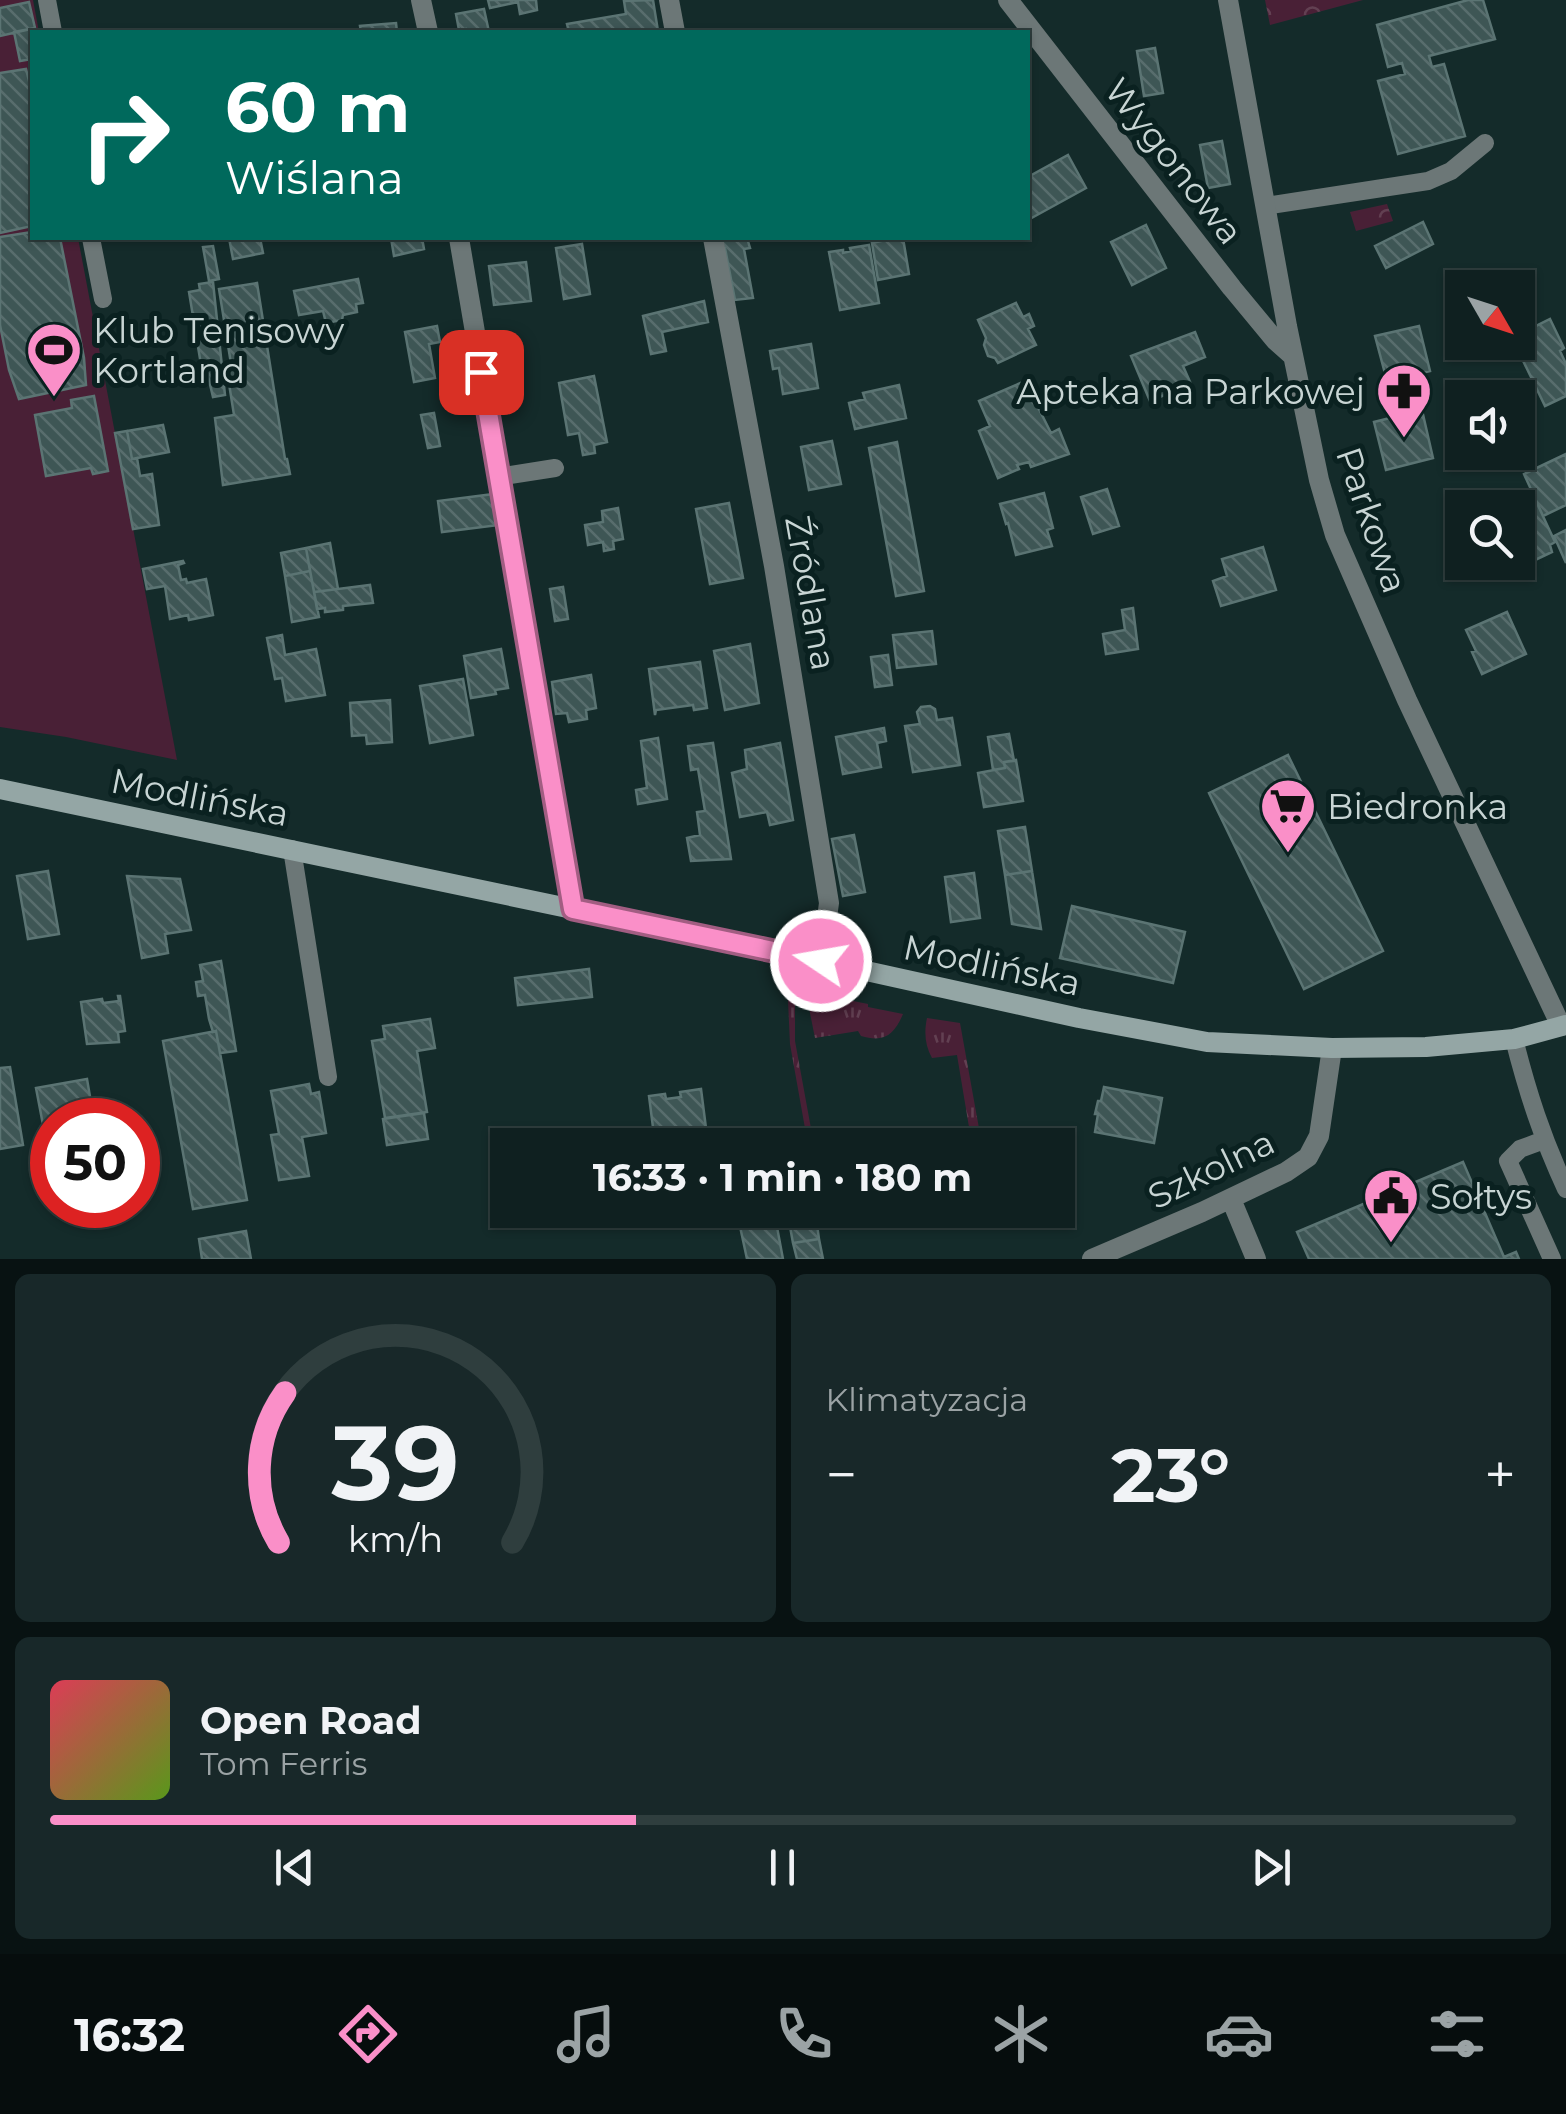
<!DOCTYPE html>
<html lang="pl">
<head>
<meta charset="utf-8">
<style>
  :root { --surface:#0f2020; --page:#182829; --text:#f1f3f6; --muted:#9ba3a5; --line:#2f3e3e; --accent:#fa8fc8 }
  body { margin:0; font-family:Montserrat,sans-serif; background:var(--page); color:var(--text); height:100vh; display:flex; flex-direction:column; font-size:38px; white-space:nowrap }
  * { box-sizing:border-box; margin:0 }
  p { font-size:32px; color:var(--muted) }
  .icon { flex:none; width:55px; height:55px; fill:none; stroke:currentColor; stroke-width:2; stroke-linecap:round; stroke-linejoin:round }
  .map { position:relative; height:1259px; overflow:hidden }
  .side { display:flex; flex-direction:column; gap:15px; padding:15px; background:#081212; flex:1 }
  .side>* { flex:none }
  .top-card { position:absolute; left:30px; top:30px; width:1000px; height:210px; border-radius:0px; box-shadow:0 2px 8px #0004,0 0 0 2px var(--line); background:#00695c; color:#fff; overflow:hidden }
  .needle { width:65px; rotate:129deg }
  .buttons { position:absolute; left:1445px; top:270px; display:grid; gap:20px }
  .buttons a { display:grid; place-items:center; width:90px; height:90px; border-radius:0px; background:var(--surface); box-shadow:0 2px 8px #0004,0 0 0 2px var(--line); font-size:50px }
  .speed { position:absolute; left:30px; top:1098px; display:flex; gap:20px; font-size:50px; font-weight:700; text-align:center }
  .speed>* { display:grid; place-content:center; width:130px; height:130px; border-radius:50%; background:var(--surface); box-shadow:0 2px 8px #0004,0 0 0 2px var(--line); line-height:1 }
  .speed .limit { border:15px solid #d22; background:#fff; color:#111 }
  .pin { position:absolute; display:grid; place-items:center; width:85px; height:85px; color:#fff; margin:-42px; border-radius:20px; box-shadow:0 5px 15px #0006 }
  .me { position:absolute; width:110px; margin:-55px; rotate:282deg; stroke-linejoin:round; filter:drop-shadow(0 0 8px #0008) }
  .turn { display:flex; align-items:center; gap:35px; height:210px; padding:0 30px; font-size:45px }
  .turn .icon { width:130px; height:130px; stroke-width:2.5 }
  .turn b { display:block; font-size:70px; line-height:85px }
  .big { font-size:75px; font-weight:700; line-height:1.1 }
  .side .widget { flex:1; display:flex; flex-direction:column; justify-content:center; gap:15px; min-width:0; padding:0 35px; border-radius:15px; background:var(--page) }
  .side .dial { align-items:center; gap:0 }
  .dial svg { height:260px; overflow:visible; fill:none; stroke:var(--line); stroke-width:7; stroke-linecap:round; text-anchor:middle }
  .dial text { fill:var(--text); stroke:none }
  .song { display:flex; align-items:center; gap:30px }
  .cover { width:120px; height:120px; border-radius:15px; background:linear-gradient(135deg,hsl(350 70% 55%),hsl(90 70% 35%)) }
  .played { height:10px; border-radius:5px; background:linear-gradient(90deg,var(--accent) 40%,var(--line) 40%) }
  .keys { display:flex; justify-content:space-around; direction:ltr }
  .heat { display:flex; justify-content:space-between; align-items:center; font-size:55px; direction:ltr }
  .side .tiles { flex:1; display:grid; gap:15px; grid-template-columns:1fr 1fr }
  .widget:last-child { grid-column:span 2 }
  .trip { position:absolute; left:490px; top:1128px; width:585px; height:100px; border-radius:0px; background:var(--surface); box-shadow:0 2px 8px #0004,0 0 0 2px var(--line); font-weight:700; line-height:100px; text-align:center }
  .tab-bar { display:flex; height:160px; justify-content:space-around; align-items:center; background:#060d0d; color:var(--muted) }
  .tab-bar .icon { width:70px; height:70px }
  .tab-bar .active { color:var(--accent) }
  .tab-bar b { font-size:45px; color:var(--text) }
  .map>svg:first-child { display:block }
</style>
</head>
<body>
<div class="map">
<svg width="1566" height="1259" viewBox="0 0 1566 1259">
  <defs>
    <pattern id="grass-tufts" width="24" height="20" patternUnits="userSpaceOnUse" patternTransform="scale(2.5)"><rect width="24" height="20" fill="#492036"/><path d="M3 7l-1-3M5 7V3M7 7l1-3M15 17l-1-3M17 17v-4M19 17l1-3" fill="none" stroke="#624052"/></pattern>
    <pattern id="park-crowns" width="20" height="18" patternUnits="userSpaceOnUse" patternTransform="scale(2.5)"><rect width="20" height="18" fill="#492036"/><path d="M2 6a3 3 0 1 1 6 0M12 15a3 3 0 1 1 6 0" fill="none" stroke="#624052"/></pattern>
    <pattern id="building-back-hatch" width="6" height="6" patternUnits="userSpaceOnUse" patternTransform="scale(2.5)"><rect width="6" height="6" fill="#3e5655"/><path d="M-1 5l2 2M0 0l6 6M5-1l2 2" fill="none" stroke="#586d6d"/></pattern>
  </defs>
  <rect width="100%" height="100%" fill="#142b2a"/>
  <!-- grass -->
  <path fill="url(#grass-tufts)" d="M814,993L868,1004V1007L903,1014C894,1035 884,1043 861,1036L858,1031L815,1038L808,1003Z
    M795,999V1041L814,1145H808L790,1044L788,1000Z
    M927,1018L960,1023L982,1145H972L957,1055L932,1058C925,1045 924,1033 927,1018Z"/>
  <!-- park -->
  <path fill="url(#park-crowns)" d="M1265,0H1363L1270,25Z
    M1387,204L1393,221L1356,231L1350,212Z"/>
  <!-- pitch -->
  <path fill="#492036" d="M0,0H33L39,32H32V238H78L177,760L66,737L0,727Z"/>
  <!-- building -->
  <path fill="url(#building-back-hatch)" stroke="#5b7473" stroke-width="2.5" d="M488,0H536L537,10L520,14L518,2L490,8Z
    M653,0L658,31L569,32L567,24L626,14L624,1Z
    M1468,0H1483L1495,39L1429,56L1432,67L1444,64L1465,136L1398,154L1378,81L1405,74L1402,63L1388,67L1377,25Z
    M29,2L35,28L0,36V8Z
    M484,9L489,32H467L466,29L459,30L456,14Z
    M396,23L397,32H361L360,26Z
    M35,28L36,32H32V59L20,61L14,32Z
    M1155,48L1163,93L1144,96L1137,51Z
    M26,69L32,93V226L0,233V73Z
    M1222,141L1230,184L1208,188L1200,145Z
    M1068,155L1086,188L1028,220V177Z
    M1423,222L1433,244L1386,268L1375,246Z
    M1146,225L1166,268L1132,285L1111,242Z
    M32,232V238H60L84,358L86,385L19,399L9,370L0,325V237Z
    M229,238H260L263,253L233,259Z
    M391,238H422L424,249L394,256Z
    M721,238H747L750,248L744,249L753,298L735,300L725,248H723Z
    M895,238H903L909,274L878,280L872,243Z
    M582,244L590,294L564,299L556,248Z
    M869,245L879,303L840,310L829,252L843,250V253L851,251L850,248Z
    M213,246L219,279L209,281L203,247Z
    M526,262L531,301L494,305L489,266Z
    M358,279L363,303L356,304L357,312L343,315L342,320L326,323L323,311L299,315L294,291Z
    M213,282L225,395L213,397L208,376L203,377L189,292L200,290L199,284Z
    M257,283L285,459H287L290,474L223,485L215,418L234,415L227,371L232,370L219,289Z
    M704,301L708,322L662,332L666,351L651,354L643,316Z
    M1016,303L1023,317L1029,314L1034,326L1028,329L1036,345L998,363L995,358L988,356L984,345L986,338L978,320Z
    M1550,319L1564,348L1560,351L1566,364V396L1545,406L1514,342H1518V335Z
    M437,326L440,342L429,344L435,378L414,382L405,332Z
    M1419,326L1430,371L1387,381L1375,336Z
    M1195,332L1205,357L1183,366L1191,384L1150,401L1131,356Z
    M811,344L818,388L783,394L779,368L773,369L770,351Z
    M594,376L607,442L594,445L595,453L583,455L579,433L568,435L559,383Z
    M1025,381L1051,433L1059,429L1069,454L1031,467L1029,462L1017,465L1019,469L998,478L979,431L990,426L979,401Z
    M899,385L906,418L855,429L849,403L865,399L863,393Z
    M94,396L108,471L93,474L91,468L46,476L35,415L72,408L71,400Z
    M1422,410L1433,458L1386,470L1374,422Z
    M434,413L440,446L428,448L421,415Z
    M163,425L169,452L132,459L127,431Z
    M127,431L132,459L137,458L140,476L152,474L159,525L133,529L115,433Z
    M832,441L841,484L809,490L801,447Z
    M897,442L924,591L896,596L869,448Z
    M1566,454V505L1543,516L1524,474Z
    M1107,489L1119,526L1093,534L1081,497Z
    M1044,493L1053,528L1047,530L1052,546L1016,555L1008,523L1006,524L1000,504Z
    M494,494L499,525L442,532L438,501Z
    M1535,499L1555,542L1550,545L1552,552L1533,561L1518,526V508Z
    M729,503L743,578L710,584L696,509Z
    M618,508L623,539L613,541L614,549L604,551L603,542L588,545L585,525L603,522L602,511Z
    M1566,530V563L1554,536Z
    M330,543L338,589L314,592L306,548Z
    M1263,547L1276,590L1221,606L1213,581L1227,576L1222,559Z
    M306,548L310,571L285,576L281,553Z
    M183,561L184,563L178,565L181,580L186,579L187,583L206,579L213,615L189,620L188,615L170,619L165,586L147,589L143,569Z
    M310,571L319,617L292,622L285,576Z
    M370,585L373,603L343,606V610L325,612V608L317,609L314,592Z
    M563,587L568,619L555,621L550,589Z
    M1133,608L1138,649L1106,654L1103,634L1125,630L1122,610Z
    M1507,612L1526,654L1482,674L1472,652L1476,651L1466,630Z
    M932,631L936,664L897,668L893,635Z
    M282,635L285,655L316,649L325,695L286,701L282,678L275,679L267,638Z
    M750,644L759,703L725,710L714,651Z
    M501,649L508,688L495,690L496,694L471,698L464,656Z
    M888,655L892,685L875,687L871,657Z
    M700,662L707,708L694,710L693,705L656,710L655,715L649,669Z
    M591,675L596,708L586,710L587,719L569,722L567,713L556,714L552,682Z
    M463,679L473,735L430,743L420,686Z
    M390,700L392,742L367,744L366,735L352,736L350,703Z
    M930,706L935,709L937,720L952,718L960,765L913,772L905,726L920,724L917,712L921,707Z
    M884,728L886,741L877,743L881,767L843,774L836,737Z
    M1009,734L1014,761L1004,762L1005,768L993,770L988,737Z
    M658,738L667,799L638,804L636,790L647,788L641,741Z
    M713,743L731,859L691,861L687,838L700,835L697,812L705,811L698,769L691,770L688,746Z
    M780,743L793,820L770,825L767,812L740,817L732,773L747,769L745,750Z
    M1288,755L1383,951L1304,989L1209,793Z
    M1016,760L1023,801L984,807L978,773L1005,768L1004,762Z
    M1025,827L1032,871L1005,875L998,831Z
    M854,835L865,892L843,896L832,839Z
    M48,871L59,934L28,939L17,876Z
    M1032,871L1041,929L1012,924L1005,875Z
    M974,873L980,918L951,922L945,877Z
    M127,876L180,879L191,930L165,934L168,953L142,958Z
    M1072,906L1185,932L1173,983L1060,958Z
    M221,961L236,1051L220,1053L216,1031L213,1032L209,1019L205,995L198,996L196,982L203,981L200,965Z
    M589,969L592,997L518,1005L515,978Z
    M118,996H120L125,1031L118,1032L119,1042L87,1044L81,1002L102,999L103,1003L119,1001Z
    M430,1019L435,1048L417,1051L427,1112L385,1118L372,1041L385,1039L383,1026Z
    M216,1031L247,1200L193,1209L163,1041Z
    M10,1067L23,1145L0,1149V1068Z
    M87,1079L94,1120H52V1129L44,1130L36,1088Z
    M309,1084L311,1094L319,1092L326,1133L302,1137L309,1176L279,1180L271,1135L279,1134L271,1091Z
    M1104,1087L1162,1098L1154,1143L1095,1132L1098,1114H1095L1098,1101H1101Z
    M701,1089L707,1136L655,1143L649,1096L665,1094L666,1099L681,1097L680,1092Z
    M424,1113L428,1139L387,1145L383,1119Z
    M144,1126L151,1167L138,1169V1127Z
    M1463,1162L1504,1257L1516,1252L1519,1259H1309L1297,1232Z
    M787,1210H815L819,1239L793,1243Z
    M774,1211L783,1259H747L738,1217Z
    M246,1231L251,1259H202L199,1239Z
    M819,1239L823,1259H797L793,1243Z"/>
  <g fill="none" stroke-linecap="round" stroke-linejoin="round">
    <!-- lane -->
    <path stroke="#6c7777" stroke-width="18" d="M47,0L53,32
      M1265,206L1428,181L1451,171L1485,143
      M91,238L103,299
      M498,477L555,468
      M292,849L328,1077
      M1514,1039C1528,1094 1542,1137 1566,1189
      M1544,1140L1520,1149L1508,1161L1552,1259"/>
    <!-- street -->
    <path stroke="#6c7777" stroke-width="20" d="M421,0L428,32
      M669,0L675,32
      M1008,0L1232,288L1275,340L1293,356
      M1228,0L1287,326L1319,480L1335,535L1407,700L1561,1026
      M459,238L573,909
      M713,238L774,566L829,903L821,961
      M1231,1199L1256,1259
      M1092,1259L1202,1212L1286,1172L1308,1157L1319,1136L1332,1048"/>
    <!-- secondary -->
    <path stroke="#94a6a5" stroke-width="20" d="M0,789L821,961L1079,1018L1207,1042L1332,1048L1426,1047L1514,1039L1566,1025"/>
  </g>
  <g fill="none" stroke-linecap="round" stroke-linejoin="round">
    <!-- route casing -->
    <g stroke="#a25d82" stroke-width="25">
      <path id="route" d="M481,372L573,909L821,961"/>
    </g>
    <!-- route -->
    <use href="#route" stroke="#fa8fc8" stroke-width="18"/>
  </g>
  <!-- icons -->
  <defs>
    <g id="stadium-pin" transform="scale(2.875)"><path d="M0 17L-7.5 6A9.5 9.5 0 1 1 7.5 6Z" fill="#fa8fc8" stroke="#0a2120"/><path d="M0-5a6.5 5 0 1 0 0 10a6.5 5 0 1 0 0-10ZM-3.5-1.8h7v3.6h-7Z" fill="#111"/></g>
    <g id="pharmacy-pin" transform="scale(2.875)"><path d="M0 17L-7.5 6A9.5 9.5 0 1 1 7.5 6Z" fill="#fa8fc8" stroke="#0a2120"/><path d="M-2-6h4v4h4v4h-4v4h-4v-4h-4v-4h4Z" fill="#111"/></g>
    <g id="supermarket-pin" transform="scale(2.875)"><path d="M0 17L-7.5 6A9.5 9.5 0 1 1 7.5 6Z" fill="#fa8fc8" stroke="#0a2120"/><path d="M-6-5.5h2.5l.6 2H6L4.5 2H-2.5L-4.4-4H-6ZM-1.5 3.2a1.3 1.3 0 1 0 .1 0ZM3 3.2a1.3 1.3 0 1 0 .1 0Z" fill="#111"/></g>
    <g id="civic-pin" transform="scale(2.875)"><path d="M0 17L-7.5 6A9.5 9.5 0 1 1 7.5 6Z" fill="#fa8fc8" stroke="#0a2120"/><path d="M-.6-6.5H3V-4.5H.6V-3L4-1V1h2V6H-6V1h2V-1L-.6-3ZM-1.2 2.5V6h2.4V2.5Z" fill="#111"/></g>
  </defs>
  <g fill-rule="evenodd">
    <use href="#stadium-pin" x="54" y="350"/>
    <use href="#pharmacy-pin" x="1404" y="391"/>
    <use href="#supermarket-pin" x="1288" y="806"/>
    <use href="#civic-pin" x="1391" y="1196"/>
  </g>
  <g text-anchor="middle" dominant-baseline="central" stroke-width="10" stroke-linejoin="round" paint-order="stroke">
    <!-- street labels -->
    <g font-size="35" fill="#c8d5d4" stroke="#0a2120">
      <text transform="translate(1174 161) rotate(52)">Wygonowa</text>
      <text transform="translate(1372 520) rotate(71)">Parkowa</text>
      <text transform="translate(811 593) rotate(80)">Źródlana</text>
      <text transform="translate(200 797) rotate(11)">Modlińska</text>
      <text transform="translate(992 965) rotate(12)">Modlińska</text>
      <text transform="translate(1211 1169) rotate(-26)">Szkolna</text>
    </g>
    <!-- poi labels -->
    <g font-size="35" fill="#c8d5d4" stroke="#0a2120" text-anchor="start">
      <text x="93" y="330">Klub Tenisowy<tspan x="93" dy="40">Kortland</tspan></text>
      <text x="1365" y="391" text-anchor="end">Apteka na Parkowej</text>
      <text x="1327" y="806">Biedronka</text>
      <text x="1430" y="1196">Sołtys</text>
    </g>
  </g>
</svg>
<div class="buttons">
<a><svg class="needle" viewBox="-14 -14 28 28"><path d="M0-13l5 13h-10z" fill="#e53935"/><path d="M0 13l5-13h-10z" fill="#9ba3a5"/></svg></a>
<a><svg class="icon" aria-label="sound" viewBox="0 0 24 24"><path d="M4 9h4l5-4v14l-5-4H4zM17 9q2 3 0 6"/></svg></a>
<a><svg class="icon" aria-label="search" viewBox="0 0 24 24"><circle cx="10" cy="10" r="6"/><path d="M15 15l6 6"/></svg></a>
</div>
<div class="speed"><div class="limit">50</div></div>
<div class="pin" style="left:481px;top:372px;background:#d93025"><svg class="icon" aria-label="arrive" viewBox="0 0 24 24"><path d="M6 21V4h12l-3 4 3 4H6"/></svg></div>
<svg class="me" style="left:821px;top:961px" viewBox="-20 -20 40 40"><circle r="17" fill="#fa8fc8" stroke="#fff" stroke-width="3"/><path d="M0-11L8 9 0 5-8 9z" fill="#fff"/></svg>
<div class="trip">16:33 · 1 min · 180 m</div>
<div class="top-card">
<div class="turn"><svg class="icon" aria-label="right" viewBox="0 0 24 24"><path d="M7 20v-9h11M14 6l5 5-5 5"/></svg><div><b>60 m</b>Wiślana</div></div>
</div>
</div>
<section class="side">
<div class="tiles">
<div class="widget dial"><svg viewBox="0 0 100 80">
<path d="M14 69A42 42 0 1 1 86 69"/>
<path d="M14 69A42 42 0 0 1 16 23" stroke="#fa8fc8"/>
<text x="50" y="56" font-size="32" font-weight="700">39</text>
<text x="50" y="72" font-size="11">km/h</text>
</svg></div>
<div class="widget"><p>Klimatyzacja</p>
<div class="heat"><a>−</a><b class="big">23°</b><a>+</a></div>
</div>
<div class="widget">
<div class="song"><i class="cover"></i><div><b>Open Road</b><p>Tom Ferris</p></div></div>
<div class="played"></div>
<div class="keys"><svg class="icon" aria-label="previous" viewBox="0 0 24 24"><path d="M18 5L8 12l10 7zM5 5v14"/></svg><svg class="icon" aria-label="pause" viewBox="0 0 24 24"><path d="M8 5v14M16 5v14"/></svg><svg class="icon" aria-label="next" viewBox="0 0 24 24"><path d="M6 5l10 7-10 7zM19 5v14"/></svg></div>
</div>
</div>
</section>
<nav class="tab-bar">
<b>16:32</b>
<svg class="icon active" aria-label="directions" viewBox="0 0 24 24"><path d="M12 3l9 9-9 9-9-9zM9 14v-3h6M13 9l2 2-2 2"/></svg>
<svg class="icon" aria-label="music" viewBox="0 0 24 24"><path d="M9 18V5l10-2v13"/><circle cx="6" cy="18" r="3"/><circle cx="16" cy="16" r="3"/></svg>
<svg class="icon" aria-label="phone" viewBox="0 0 24 24"><path d="M5 4h4l2 5-3 2q2 4 5 5l2-3 5 2v4C11 20 4 13 5 4z"/></svg>
<svg class="icon" aria-label="climate" viewBox="0 0 24 24"><path d="M12 3v18M4 7l16 10M4 17L20 7"/></svg>
<svg class="icon" aria-label="car" viewBox="0 0 24 24"><path d="M5 17H2v-5l4-1 3-4h7l3 4 3 1v5h-3M9 17h6M6 11h13"/><circle cx="7" cy="17" r="2"/><circle cx="17" cy="17" r="2"/></svg>
<svg class="icon" aria-label="filters" viewBox="0 0 24 24"><path d="M4 7h16M4 17h16"/><circle cx="9" cy="7" r="2"/><circle cx="15" cy="17" r="2"/></svg>
</nav>
</body>
</html>
